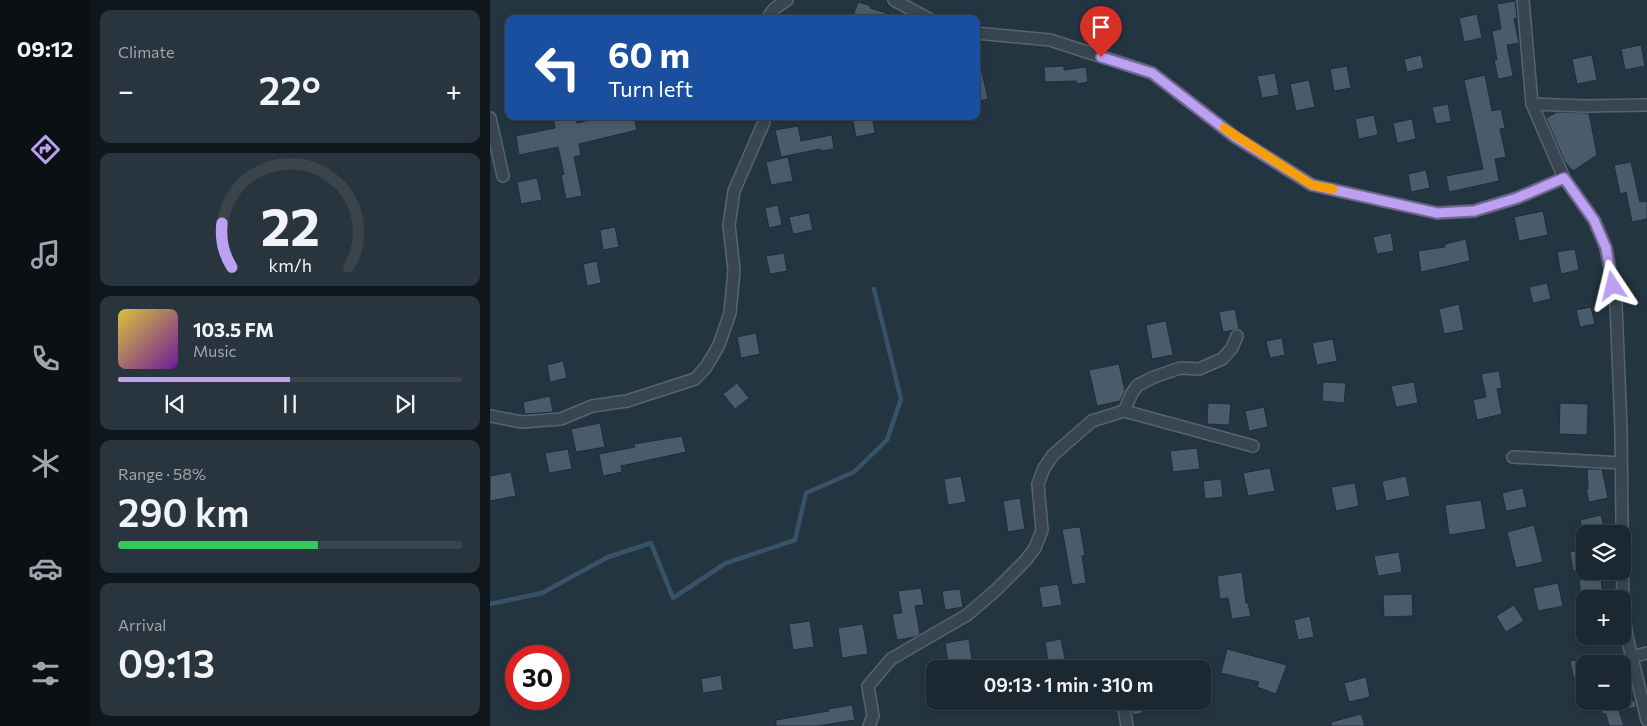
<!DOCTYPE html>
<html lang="en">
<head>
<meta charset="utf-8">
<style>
  :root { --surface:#1b2832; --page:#28343e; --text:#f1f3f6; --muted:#a0a6ac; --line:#39444d; --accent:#bca0f2 }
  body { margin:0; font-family:Commissioner,sans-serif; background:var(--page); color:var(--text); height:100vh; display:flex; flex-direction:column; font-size:19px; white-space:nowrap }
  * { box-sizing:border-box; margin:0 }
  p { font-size:16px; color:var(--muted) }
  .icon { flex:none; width:28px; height:28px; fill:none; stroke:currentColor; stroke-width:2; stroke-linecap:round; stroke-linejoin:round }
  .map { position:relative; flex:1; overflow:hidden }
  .sheet { display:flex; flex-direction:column; gap:10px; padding:10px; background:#0f161c; width:400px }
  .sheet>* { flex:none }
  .hud { position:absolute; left:15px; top:15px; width:475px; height:105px; border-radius:10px; box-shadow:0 2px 8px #0003,0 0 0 1px var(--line); background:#1a4fa0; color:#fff; overflow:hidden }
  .buttons { position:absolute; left:1086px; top:525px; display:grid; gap:10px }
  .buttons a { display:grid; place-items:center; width:55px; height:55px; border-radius:10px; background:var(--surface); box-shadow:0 2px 8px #0003,0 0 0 1px var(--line); font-size:25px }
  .speed { position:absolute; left:15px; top:645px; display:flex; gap:10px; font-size:25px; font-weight:700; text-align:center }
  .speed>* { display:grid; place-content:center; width:65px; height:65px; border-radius:50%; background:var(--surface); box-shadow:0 2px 8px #0003,0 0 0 1px var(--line); line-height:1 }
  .speed .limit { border:8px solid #d22; background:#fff; color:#111 }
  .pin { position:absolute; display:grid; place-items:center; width:42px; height:42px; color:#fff; margin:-51px -21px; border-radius:50% 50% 50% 0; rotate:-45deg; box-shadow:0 0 5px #0007 }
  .pin .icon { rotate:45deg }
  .me { position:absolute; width:55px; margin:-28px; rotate:350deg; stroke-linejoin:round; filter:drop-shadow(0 0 4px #0008) }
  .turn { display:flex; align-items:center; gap:18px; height:105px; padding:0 20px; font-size:22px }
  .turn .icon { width:65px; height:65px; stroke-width:2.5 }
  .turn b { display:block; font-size:35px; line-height:42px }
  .big { font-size:38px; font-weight:600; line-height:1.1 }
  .sheet .card { flex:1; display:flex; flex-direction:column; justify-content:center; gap:8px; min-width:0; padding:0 18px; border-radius:10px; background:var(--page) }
  .sheet .dial { align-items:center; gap:0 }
  .dial svg { height:130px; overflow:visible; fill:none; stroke:var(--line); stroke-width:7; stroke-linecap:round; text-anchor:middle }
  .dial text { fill:var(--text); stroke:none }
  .song { display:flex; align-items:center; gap:15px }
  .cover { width:60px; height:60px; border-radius:8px; background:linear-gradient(135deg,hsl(50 70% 55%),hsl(280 70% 35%)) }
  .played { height:5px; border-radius:2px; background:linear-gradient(90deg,var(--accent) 50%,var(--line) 50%) }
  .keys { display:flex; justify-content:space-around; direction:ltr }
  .heat { display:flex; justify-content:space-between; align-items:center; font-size:28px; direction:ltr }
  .charge { height:8px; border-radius:4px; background:linear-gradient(90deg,#34c759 58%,var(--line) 0) }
  .trip { position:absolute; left:436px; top:660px; width:285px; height:50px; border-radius:10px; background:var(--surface); box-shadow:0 2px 8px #0003,0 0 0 1px var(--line); font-weight:600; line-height:50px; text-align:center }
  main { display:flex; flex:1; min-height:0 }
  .tab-bar { display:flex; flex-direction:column; width:90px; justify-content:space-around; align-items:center; background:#0b1014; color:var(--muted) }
  .tab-bar .icon { width:35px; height:35px }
  .tab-bar .current { color:var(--accent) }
  .tab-bar b { font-size:22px; color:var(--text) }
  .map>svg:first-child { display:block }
</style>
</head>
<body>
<main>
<nav class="tab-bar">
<b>09:12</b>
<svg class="icon current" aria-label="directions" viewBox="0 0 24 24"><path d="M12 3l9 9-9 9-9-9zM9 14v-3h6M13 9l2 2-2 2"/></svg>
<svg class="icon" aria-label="music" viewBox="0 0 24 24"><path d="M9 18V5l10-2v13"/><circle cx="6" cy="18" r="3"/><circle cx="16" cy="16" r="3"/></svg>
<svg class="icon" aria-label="phone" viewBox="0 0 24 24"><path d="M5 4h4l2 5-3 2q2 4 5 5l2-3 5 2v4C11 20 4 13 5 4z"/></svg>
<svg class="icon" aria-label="climate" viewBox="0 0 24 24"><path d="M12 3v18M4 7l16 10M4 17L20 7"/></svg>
<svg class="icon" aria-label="car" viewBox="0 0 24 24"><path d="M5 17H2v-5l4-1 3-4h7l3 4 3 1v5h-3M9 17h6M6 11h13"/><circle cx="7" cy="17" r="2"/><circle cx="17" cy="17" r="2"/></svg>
<svg class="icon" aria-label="filters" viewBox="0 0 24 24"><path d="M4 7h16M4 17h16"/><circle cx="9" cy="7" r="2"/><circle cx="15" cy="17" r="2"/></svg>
</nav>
<section class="sheet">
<div class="card"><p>Climate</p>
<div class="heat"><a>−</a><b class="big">22°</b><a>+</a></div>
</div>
<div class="card dial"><svg viewBox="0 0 100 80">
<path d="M14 69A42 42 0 1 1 86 69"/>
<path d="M14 69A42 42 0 0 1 8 42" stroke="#bca0f2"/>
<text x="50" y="56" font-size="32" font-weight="700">22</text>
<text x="50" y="72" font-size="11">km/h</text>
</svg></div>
<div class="card">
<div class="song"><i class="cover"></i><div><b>103.5 FM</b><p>Music</p></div></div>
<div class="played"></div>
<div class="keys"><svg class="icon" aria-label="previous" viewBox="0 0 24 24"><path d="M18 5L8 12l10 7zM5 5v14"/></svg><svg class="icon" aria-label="pause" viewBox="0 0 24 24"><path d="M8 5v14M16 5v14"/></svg><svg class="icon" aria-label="next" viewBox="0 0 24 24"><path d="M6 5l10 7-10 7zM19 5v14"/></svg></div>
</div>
<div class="card"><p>Range · 58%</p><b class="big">290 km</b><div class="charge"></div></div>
<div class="card"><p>Arrival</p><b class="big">09:13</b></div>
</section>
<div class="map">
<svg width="1157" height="726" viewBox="0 0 1157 726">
  <rect width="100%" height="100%" fill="#243542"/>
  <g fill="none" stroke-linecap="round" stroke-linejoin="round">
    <!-- stream -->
    <path stroke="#37536a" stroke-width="4.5" d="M0,604L52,593L118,557L161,543L183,598L236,563L305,540L316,493L364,472L397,440L411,399L384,289"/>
  </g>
  <!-- building -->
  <path fill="#4a5c6b" stroke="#1f2d39" d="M1025,1L1027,18L1024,19L1029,43L1017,45L1023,76L1008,79L1004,60H1007L1002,31L1011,29L1007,4Z
    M368,2L381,6L380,8L406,16V19H362Z
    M987,14L992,38L974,42L969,18Z
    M1151,45L1155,66L1135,70L1131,49Z
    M931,55L934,68L917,72L914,59Z
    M1102,55L1107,80L1087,84L1082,59Z
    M574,66V70L596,67L598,82L587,84L586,81L555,82L554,67Z
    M857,66L861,88L844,91L840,69Z
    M491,68L498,99L486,102V69Z
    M785,73L789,95L772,98L767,76Z
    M995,75L1002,111L1011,109L1015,128L1010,129L1016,157L1005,159L1009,181L959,192L956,176L993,169L974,80Z
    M819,80L825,107L806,111L800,84Z
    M958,104L961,121L946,124L942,107Z
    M1067,112L1099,113L1107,155L1083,171L1075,162L1056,118Z
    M884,115L888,135L869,139L865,119Z
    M63,116H86L87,123L118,116H144L147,130L89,144L91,155L84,157L92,196L76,199L71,175L74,174L68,147L29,155L26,136L65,128Z
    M362,116H382L385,133L366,137Z
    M922,119L926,139L907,143L903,123Z
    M308,126L311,141L342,135L344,149L330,151V149L291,157L285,130Z
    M298,157L303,181L281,185L276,162Z
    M1141,162L1150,202L1157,201V219L1142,222L1136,192L1130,194L1124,165Z
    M936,170L940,188L921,192L918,174Z
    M47,178L52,200L31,204L27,182Z
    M288,205L292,225L279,228L275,208Z
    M1053,211L1058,235L1029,241L1024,217Z
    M319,213L323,230L303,234L299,217Z
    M125,227L129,247L113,250L110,230Z
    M901,233L904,251L887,254L883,237Z
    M976,239L980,261L931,272L928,251L955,247V244Z
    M1085,249L1089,270L1071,274L1067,252Z
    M294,253L297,271L280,274L276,256Z
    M107,261L111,283L97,286L93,264Z
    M1057,283L1061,299L1043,303L1039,287Z
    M969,304L974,330L954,334L949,309Z
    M1101,307L1105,324L1090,327L1086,310Z
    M745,309L749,329L733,332L729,312Z
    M676,321L683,355L662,359L656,325Z
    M266,333L270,354L251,358L247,337Z
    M792,338L795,355L780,358L776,341Z
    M843,339L847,361L827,365L822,343Z
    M73,361L77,378L60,382L57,365Z
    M629,364L635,391L630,401L607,406L599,370Z
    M1009,371L1012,388L1007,389L1012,414L987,420L983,400L996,397L991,374Z
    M833,382L856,383L854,403L832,401Z
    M924,382L928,403L906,407L901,386Z
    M247,383L259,398L245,409L233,394Z
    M60,396L63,412L35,414L33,402Z
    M718,403L741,404L739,425L717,424Z
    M1070,403L1098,404L1097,435L1069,434Z
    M774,407L778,427L759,431L755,411Z
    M110,423L115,447L86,452L81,429Z
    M192,436L196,452L131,466L132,472L113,476L109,454L145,447L144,444Z
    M707,448L710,469L683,472L680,451Z
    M78,449L82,469L59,473L55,453Z
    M780,468L785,491L758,496L753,473Z
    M1097,469H1112L1118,498L1099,502L1096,489H1098Z
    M21,472L26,496L0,501V476Z
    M471,476L476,502L458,505L454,479Z
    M916,476L920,496L896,501L892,481Z
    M731,479L733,497L715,499L713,481Z
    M865,483L869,506L846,511L841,487Z
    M1033,488L1037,507L1016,511L1012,493Z
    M530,498L535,529L518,532L513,501Z
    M991,500L996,529L959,535L955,505Z
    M1111,515L1116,534H1094L1090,520Z
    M1044,525L1053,562L1026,568L1017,532Z
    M590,527L595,555L592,556L596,583L582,585L572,529Z
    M1095,549V569L1083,571L1080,552Z
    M909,552L912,572L888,576L884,556Z
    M752,572L756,603H758L761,616L742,619L738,598L730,599L727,576Z
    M1111,577L1113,599H1091L1089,580Z
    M1068,583L1073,606L1048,611L1043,588Z
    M568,584L572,605L552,608L549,587Z
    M431,588L434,605L425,606L430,634L425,637L407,640L402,614L412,613L408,591Z
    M470,589L473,607L455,610L452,591Z
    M922,594L923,616L894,617L893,595Z
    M1024,605L1034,621L1016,632L1006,616Z
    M820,616L824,637L808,640L804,620Z
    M320,621L324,647L303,650L299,624Z
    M373,624L378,654L352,658L348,628Z
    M479,639L483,666L459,669L455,643Z
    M571,639L575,659L558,661L555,642Z
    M737,649L797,665L786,694L767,687L769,682L731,673Z
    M1095,659V677L1084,679L1080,661Z
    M231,675L233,690L213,693L211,679Z
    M876,677L880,697L859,702L854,683Z
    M1110,701H1145L1146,707L1129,711L1134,726H1119L1116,714H1112Z
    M652,703L653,713L643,715L641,704Z
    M362,705L365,720L328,726H286V720L339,711L338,709Z
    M871,714L875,726H841V722Z"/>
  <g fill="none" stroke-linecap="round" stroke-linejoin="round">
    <!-- street casing -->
    <g stroke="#56646f" stroke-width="14">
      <path id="street" d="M404,0L439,19
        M1033,0L1042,104L1074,178L1104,220L1116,248L1126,305L1131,429L1133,610L1137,637L1157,720
        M277,19L284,9L297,0
        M486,33L560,40L662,73L745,137L822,185L947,213L984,211L1027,198L1074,178
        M1042,104L1094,106L1157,105
        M0,118L13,176
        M634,411L642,393L648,385L664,377L690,368L709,369L732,359L742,348L747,336
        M0,416L32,422L71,419L102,406L137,401L205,379L216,367L229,345L240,313L244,270L239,225L244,191L274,122L273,116
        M1023,457L1131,463
        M1141,657L1157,653
        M633,701L637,726
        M379,726L383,716L378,686L401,659L477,615L506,590L535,561L545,548L552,530L548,484L554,468L563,455L602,421L634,411L763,446"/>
    </g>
    <!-- street -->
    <use href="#street" stroke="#394652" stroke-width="11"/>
  </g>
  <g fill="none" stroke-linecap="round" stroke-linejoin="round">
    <!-- route casing -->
    <g stroke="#7a689d" stroke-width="12">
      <path id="route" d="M611,57L662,73L745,137L822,185L947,213L984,211L1027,198L1074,178L1104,220L1116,248L1123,286"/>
    </g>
    <!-- route -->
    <use href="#route" stroke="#bca0f2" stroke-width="9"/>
    <!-- slow -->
    <path stroke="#f59e0b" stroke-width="9" d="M734,128L822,185L843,189"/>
  </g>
</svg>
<div class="buttons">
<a><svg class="icon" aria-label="layers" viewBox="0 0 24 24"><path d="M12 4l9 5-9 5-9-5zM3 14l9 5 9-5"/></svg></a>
<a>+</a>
<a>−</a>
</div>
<div class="speed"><div class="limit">30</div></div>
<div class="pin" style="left:611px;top:57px;background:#d93025"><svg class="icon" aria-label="arrive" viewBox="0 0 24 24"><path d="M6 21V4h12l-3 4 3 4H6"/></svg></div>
<svg class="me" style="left:1123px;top:286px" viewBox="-20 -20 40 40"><path d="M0-17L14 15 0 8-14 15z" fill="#bca0f2" stroke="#fff" stroke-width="4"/></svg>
<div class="trip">09:13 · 1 min · 310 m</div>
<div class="hud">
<div class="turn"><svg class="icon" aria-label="left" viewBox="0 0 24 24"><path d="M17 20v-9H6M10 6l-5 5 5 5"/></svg><div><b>60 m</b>Turn left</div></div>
</div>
</div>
</main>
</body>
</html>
